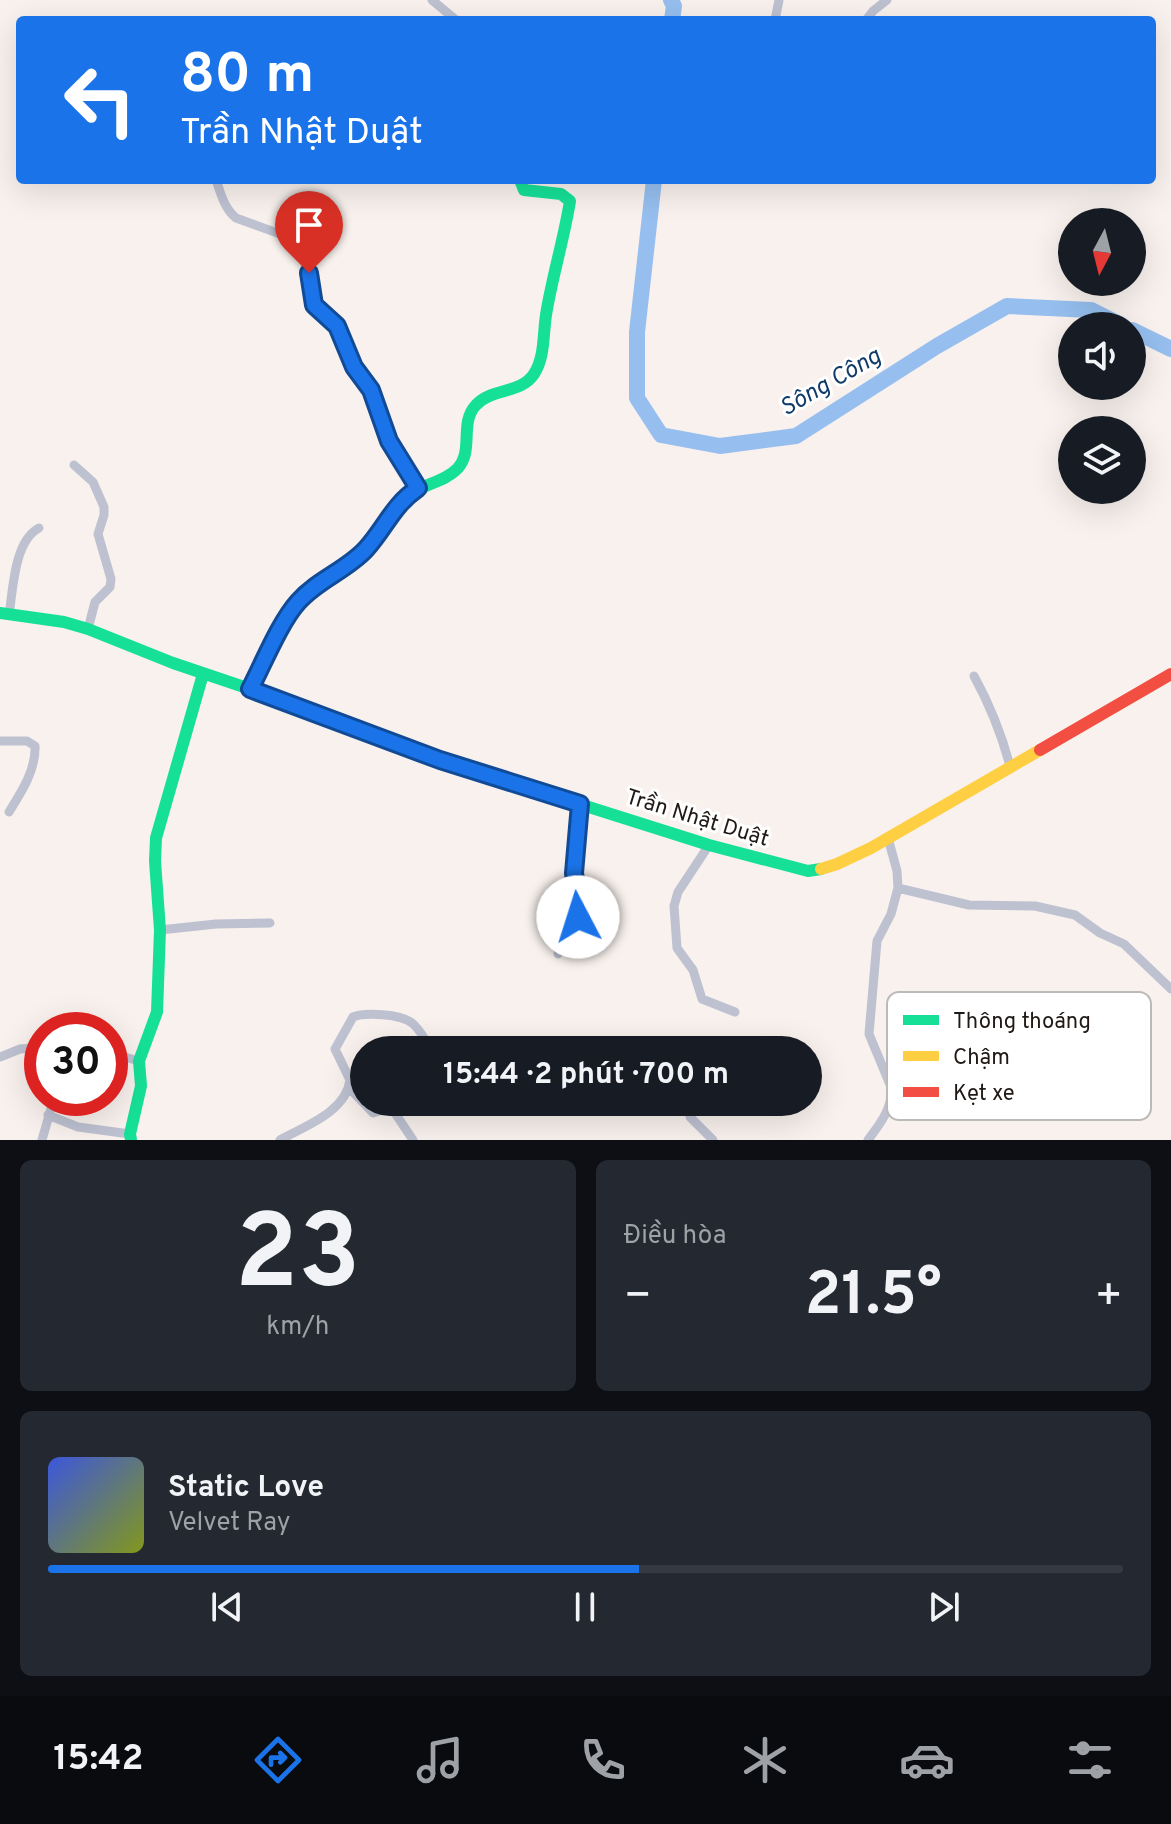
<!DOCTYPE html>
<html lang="vi">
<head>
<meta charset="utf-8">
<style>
  :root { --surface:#171b24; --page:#242831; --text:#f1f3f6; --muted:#9ea1a6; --line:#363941; --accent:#1a73e8 }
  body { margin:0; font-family:Overpass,sans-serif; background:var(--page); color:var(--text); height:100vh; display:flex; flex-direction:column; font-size:30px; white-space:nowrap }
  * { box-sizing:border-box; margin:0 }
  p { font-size:26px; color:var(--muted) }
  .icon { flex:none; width:44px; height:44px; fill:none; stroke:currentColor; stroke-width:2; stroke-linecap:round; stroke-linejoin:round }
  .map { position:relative; height:1140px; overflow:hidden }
  .panel { display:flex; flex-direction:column; gap:20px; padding:20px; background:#0d0f14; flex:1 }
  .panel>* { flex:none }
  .hud { position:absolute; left:16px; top:16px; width:1140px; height:168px; border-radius:8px; box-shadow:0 8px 32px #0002; background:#1a73e8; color:#fff; overflow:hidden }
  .needle { width:52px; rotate:187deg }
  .tools { position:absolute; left:1058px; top:208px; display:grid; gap:16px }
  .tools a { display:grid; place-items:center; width:88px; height:88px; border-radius:50%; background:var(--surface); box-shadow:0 8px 32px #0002; font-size:40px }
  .speed { position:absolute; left:24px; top:1012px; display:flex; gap:16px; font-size:40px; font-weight:700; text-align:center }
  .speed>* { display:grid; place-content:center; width:104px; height:104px; border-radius:50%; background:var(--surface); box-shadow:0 8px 32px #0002; line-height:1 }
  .speed .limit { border:12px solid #d22; background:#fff; color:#111 }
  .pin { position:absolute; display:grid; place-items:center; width:68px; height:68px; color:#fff; margin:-82px -34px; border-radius:50% 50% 50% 0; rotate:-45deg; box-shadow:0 0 8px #0007 }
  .pin .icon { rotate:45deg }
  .me { position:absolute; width:88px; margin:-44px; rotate:355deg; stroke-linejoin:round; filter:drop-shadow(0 0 6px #0008) }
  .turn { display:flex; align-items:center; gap:28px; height:168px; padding:0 32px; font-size:36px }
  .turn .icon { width:104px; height:104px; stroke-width:2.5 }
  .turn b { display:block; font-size:56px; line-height:68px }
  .big { font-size:60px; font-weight:700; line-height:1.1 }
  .panel .tile { flex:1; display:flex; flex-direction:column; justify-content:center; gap:12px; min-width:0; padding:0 28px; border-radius:12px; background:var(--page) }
  .panel .dial { align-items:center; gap:0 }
  .dial b { font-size:104px; line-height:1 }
  .song { display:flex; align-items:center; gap:24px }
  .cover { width:96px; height:96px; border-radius:12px; background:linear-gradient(135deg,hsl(230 70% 55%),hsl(70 70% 35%)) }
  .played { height:8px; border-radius:4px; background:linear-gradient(90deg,var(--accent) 55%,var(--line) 55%) }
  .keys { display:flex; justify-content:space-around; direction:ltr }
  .heat { display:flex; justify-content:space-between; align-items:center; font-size:44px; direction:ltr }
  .panel .tiles { flex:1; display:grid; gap:20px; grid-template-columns:1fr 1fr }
  .tile:last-child { grid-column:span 2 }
  .trip { position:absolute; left:350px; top:1036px; width:472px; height:80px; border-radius:40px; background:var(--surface); box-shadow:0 8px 32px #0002; font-weight:700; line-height:80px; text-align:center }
  .dock { display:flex; height:128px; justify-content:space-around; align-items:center; background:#090b0e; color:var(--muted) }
  .dock .icon { width:56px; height:56px }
  .dock .on { color:var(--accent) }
  .dock b { font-size:36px; color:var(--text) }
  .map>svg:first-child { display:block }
</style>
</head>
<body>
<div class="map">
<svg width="1171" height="1140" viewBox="0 0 1171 1140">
  <rect width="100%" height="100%" fill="#f8f1ed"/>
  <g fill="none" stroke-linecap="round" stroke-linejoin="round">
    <!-- river -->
    <path stroke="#96bfef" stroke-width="16" d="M671,0L674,6L672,20
      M654,180L637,332V398L661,435L720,446L796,436L937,346L1007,306L1091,310L1123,326
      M1132,330L1171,349"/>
    <!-- street -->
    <path stroke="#bdc1d0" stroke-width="9" d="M432,0L456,20
      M775,20L779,0
      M866,20L873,11L887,0
      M216,180C221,194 224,208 236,218L310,245L313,249L309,279L314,305L337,326L354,367L371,390L389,441L418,488
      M74,465L93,482L104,507V515L98,534L111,579L110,587L95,602L88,629
      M9,615C13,590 14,541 39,528
      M974,676C991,707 1001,732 1010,766
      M0,741H27L35,746C36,770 21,793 9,812
      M709,845L678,892L674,906L677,948L693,970L702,999L735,1012
      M898,888L969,905L1035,906L1075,915L1100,933L1124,944L1171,989
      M160,930L216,924L270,923
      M558,954L574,927L578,917L579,907L574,873L580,804
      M110,1053L139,1061
      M0,1057L20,1049L42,1047
      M349,1088L373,1113L388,1108L393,1110L413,1140
      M48,1115L78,1127L130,1134
      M690,1117L713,1140
      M42,1140L54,1098
      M280,1140C305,1126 346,1112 350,1080L335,1049L353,1017C365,1012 401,1014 412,1023C420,1029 426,1042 432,1050
      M868,1140C880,1124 893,1108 891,1087L869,1034L877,941L891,914L898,888L897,871L888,838"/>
    <!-- fast -->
    <path stroke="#16e098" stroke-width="12" d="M0,613L64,622L88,629L173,663L250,689L440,760L709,845L808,871L821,869
      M250,689C267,655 280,615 310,590C329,574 352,565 368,546C382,531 390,511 405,498C420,484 444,483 458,468C474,450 459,423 476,405C491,388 521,394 534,374C545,357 543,334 546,315C552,277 564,239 570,201L561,194L524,190L520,180
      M131,1140L130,1134L141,1086L139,1061L157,1012L160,930L155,861L156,838L203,674"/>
    <!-- slow -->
    <path stroke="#ffcf43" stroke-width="12" d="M821,869L837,864L871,848L1040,750"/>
    <!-- jam -->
    <path stroke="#f24e42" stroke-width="12" d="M1040,750L1171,674"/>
  </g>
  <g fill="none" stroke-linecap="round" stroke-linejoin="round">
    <!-- route casing -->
    <g stroke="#114b97" stroke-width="20">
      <path id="route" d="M309,273L314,305L337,326L354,367L371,390L389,441L418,488C392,506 386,527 366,549C347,570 317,580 298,602C280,622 263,664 250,689L440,760L580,804L574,873L579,907L578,917"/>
    </g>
    <!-- route -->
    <use href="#route" stroke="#1a73e8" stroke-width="14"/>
  </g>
  <g text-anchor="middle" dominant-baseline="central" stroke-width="6" stroke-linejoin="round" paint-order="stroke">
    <!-- street labels -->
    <g font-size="22" fill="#201915" stroke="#fff">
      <text transform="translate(697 819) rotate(17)">Trần Nhật Duật</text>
    </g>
    <!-- water labels -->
    <g font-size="24" font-style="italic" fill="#103b68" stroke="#fff">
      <text transform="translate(831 383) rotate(-30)">Sông Công</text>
    </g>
  </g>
  <!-- legend -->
  <rect x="887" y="992" width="264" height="128" rx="12" fill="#fff" stroke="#bcbab9" stroke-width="2"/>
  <rect x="903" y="1015" width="36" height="10" fill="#16e098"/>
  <rect x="903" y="1051" width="36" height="10" fill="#ffcf43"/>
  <rect x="903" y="1087" width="36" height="10" fill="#f24e42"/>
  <g font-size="22" fill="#201915">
    <text x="953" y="1028">Thông thoáng</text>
    <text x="953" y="1064">Chậm</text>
    <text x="953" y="1100">Kẹt xe</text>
  </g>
</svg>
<div class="tools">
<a><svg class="needle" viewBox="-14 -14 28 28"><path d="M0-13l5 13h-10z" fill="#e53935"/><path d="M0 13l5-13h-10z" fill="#9ea1a6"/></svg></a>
<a><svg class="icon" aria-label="sound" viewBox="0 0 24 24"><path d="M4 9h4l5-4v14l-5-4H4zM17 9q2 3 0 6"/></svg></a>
<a><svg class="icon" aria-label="layers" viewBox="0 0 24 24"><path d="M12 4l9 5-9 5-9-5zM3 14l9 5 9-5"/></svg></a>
</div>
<div class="speed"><div class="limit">30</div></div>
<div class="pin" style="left:309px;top:273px;background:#d93025"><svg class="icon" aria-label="arrive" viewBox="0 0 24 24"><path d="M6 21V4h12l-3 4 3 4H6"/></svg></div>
<svg class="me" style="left:578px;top:917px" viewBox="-20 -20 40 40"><circle r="19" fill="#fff"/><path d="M0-13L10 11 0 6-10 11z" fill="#1a73e8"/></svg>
<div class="trip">15:44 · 2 phút · 700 m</div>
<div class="hud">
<div class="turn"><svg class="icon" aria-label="left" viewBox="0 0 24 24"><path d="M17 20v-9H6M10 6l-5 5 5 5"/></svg><div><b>80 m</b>Trần Nhật Duật</div></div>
</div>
</div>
<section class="panel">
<div class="tiles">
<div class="tile dial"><b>23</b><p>km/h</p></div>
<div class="tile"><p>Điều hòa</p>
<div class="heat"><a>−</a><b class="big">21.5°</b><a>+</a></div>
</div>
<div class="tile">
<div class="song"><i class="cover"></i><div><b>Static Love</b><p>Velvet Ray</p></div></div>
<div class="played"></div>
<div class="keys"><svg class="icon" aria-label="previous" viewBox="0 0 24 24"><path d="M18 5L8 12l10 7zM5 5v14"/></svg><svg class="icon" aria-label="pause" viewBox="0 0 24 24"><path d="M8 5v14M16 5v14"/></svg><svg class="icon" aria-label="next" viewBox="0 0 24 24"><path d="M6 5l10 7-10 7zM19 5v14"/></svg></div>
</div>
</div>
</section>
<nav class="dock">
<b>15:42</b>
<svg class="icon on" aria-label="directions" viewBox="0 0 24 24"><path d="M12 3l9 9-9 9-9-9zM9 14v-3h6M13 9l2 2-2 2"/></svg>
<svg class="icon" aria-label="music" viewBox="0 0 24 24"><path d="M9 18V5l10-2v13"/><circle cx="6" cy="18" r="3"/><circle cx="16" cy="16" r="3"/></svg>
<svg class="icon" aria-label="phone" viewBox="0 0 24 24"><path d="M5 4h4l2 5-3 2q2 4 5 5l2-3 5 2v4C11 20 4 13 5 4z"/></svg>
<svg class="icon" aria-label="climate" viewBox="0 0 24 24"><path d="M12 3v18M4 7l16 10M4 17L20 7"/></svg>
<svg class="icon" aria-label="car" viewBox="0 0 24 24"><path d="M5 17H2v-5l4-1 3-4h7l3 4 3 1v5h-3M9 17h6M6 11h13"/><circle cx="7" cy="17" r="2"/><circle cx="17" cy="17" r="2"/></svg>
<svg class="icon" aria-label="filters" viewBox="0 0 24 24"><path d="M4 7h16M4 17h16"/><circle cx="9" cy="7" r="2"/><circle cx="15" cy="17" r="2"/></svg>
</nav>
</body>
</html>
